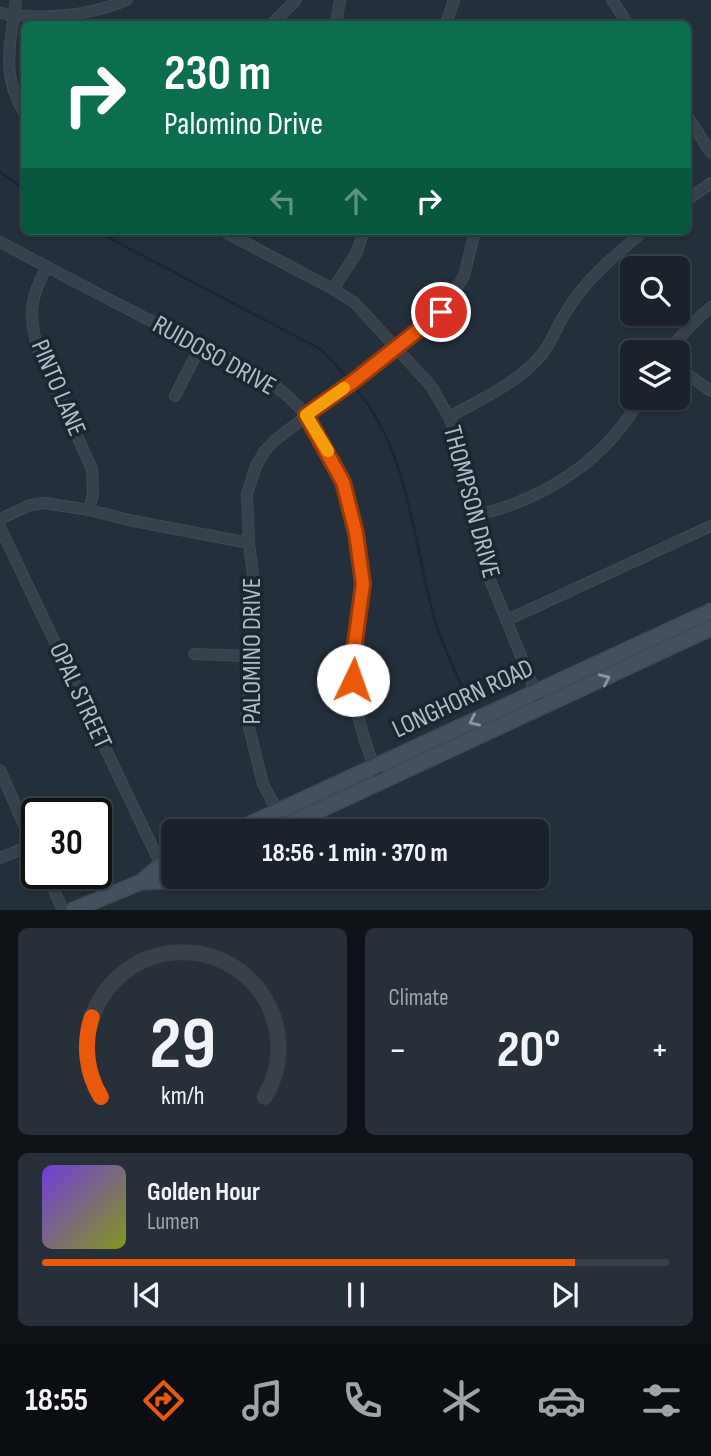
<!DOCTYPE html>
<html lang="en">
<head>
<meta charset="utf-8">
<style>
  :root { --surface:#1a232c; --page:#272f38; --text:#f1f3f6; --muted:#9fa4a9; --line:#384048; --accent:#ea580c }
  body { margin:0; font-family:"Sofia Sans Condensed",sans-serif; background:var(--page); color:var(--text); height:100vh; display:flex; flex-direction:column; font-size:26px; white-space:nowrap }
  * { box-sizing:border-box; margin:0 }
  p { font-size:23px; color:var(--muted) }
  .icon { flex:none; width:38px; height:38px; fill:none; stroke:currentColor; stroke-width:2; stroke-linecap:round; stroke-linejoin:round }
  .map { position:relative; height:910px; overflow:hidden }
  .details { display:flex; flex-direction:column; gap:18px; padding:18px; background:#0e1318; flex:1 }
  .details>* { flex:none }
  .banner { position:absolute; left:21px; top:21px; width:670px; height:214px; border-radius:10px; box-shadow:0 2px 5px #0004,0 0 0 2px var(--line); background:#0b6e4f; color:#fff; overflow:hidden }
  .fabs { position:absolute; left:620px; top:256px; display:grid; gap:14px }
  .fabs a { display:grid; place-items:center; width:70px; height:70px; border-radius:10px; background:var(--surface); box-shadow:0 2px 5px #0004,0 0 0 2px var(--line); font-size:35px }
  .speed { position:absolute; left:21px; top:798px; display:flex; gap:14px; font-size:35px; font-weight:700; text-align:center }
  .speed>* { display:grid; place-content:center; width:91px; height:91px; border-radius:50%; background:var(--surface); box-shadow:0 2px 5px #0004,0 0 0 2px var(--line); line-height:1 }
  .speed .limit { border:4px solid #111; border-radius:10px; background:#fff; color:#111 }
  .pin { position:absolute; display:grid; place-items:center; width:60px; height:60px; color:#fff; margin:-30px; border:4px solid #fff; border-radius:50%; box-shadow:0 2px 7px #0007 }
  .me { position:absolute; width:77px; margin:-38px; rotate:3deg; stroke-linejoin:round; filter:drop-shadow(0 0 5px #0008) }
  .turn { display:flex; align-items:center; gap:24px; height:147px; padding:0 28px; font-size:32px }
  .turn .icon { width:91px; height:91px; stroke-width:2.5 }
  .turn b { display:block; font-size:49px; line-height:60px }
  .lanes { display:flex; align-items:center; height:66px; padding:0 28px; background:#0003; justify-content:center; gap:35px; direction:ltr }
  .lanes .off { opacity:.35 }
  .big { font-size:52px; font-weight:700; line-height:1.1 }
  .details .card { flex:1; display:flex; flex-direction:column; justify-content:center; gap:10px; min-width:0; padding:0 24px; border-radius:10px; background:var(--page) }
  .details .dial { align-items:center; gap:0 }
  .dial svg { height:182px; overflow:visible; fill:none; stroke:var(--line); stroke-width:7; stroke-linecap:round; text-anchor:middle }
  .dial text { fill:var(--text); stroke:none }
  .song { display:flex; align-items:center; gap:21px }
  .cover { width:84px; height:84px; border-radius:10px; background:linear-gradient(135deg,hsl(260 70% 55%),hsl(70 70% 35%)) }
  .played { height:7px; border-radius:4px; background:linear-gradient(90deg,var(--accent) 85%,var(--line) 85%) }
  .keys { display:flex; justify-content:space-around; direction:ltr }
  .heat { display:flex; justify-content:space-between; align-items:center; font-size:38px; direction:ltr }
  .details .tiles { flex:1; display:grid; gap:18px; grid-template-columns:1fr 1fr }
  .card:last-child { grid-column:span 2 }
  .trip { position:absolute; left:161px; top:819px; width:388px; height:70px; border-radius:10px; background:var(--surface); box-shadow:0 2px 5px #0004,0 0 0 2px var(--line); font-weight:700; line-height:70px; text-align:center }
  .tabs { display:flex; height:112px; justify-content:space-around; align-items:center; background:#0a0e12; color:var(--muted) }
  .tabs .icon { width:49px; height:49px }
  .tabs .selected { color:var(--accent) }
  .tabs b { font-size:32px; color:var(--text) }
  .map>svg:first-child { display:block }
</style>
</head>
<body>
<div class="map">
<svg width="711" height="910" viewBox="0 0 711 910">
  <rect width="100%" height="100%" fill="#232f3b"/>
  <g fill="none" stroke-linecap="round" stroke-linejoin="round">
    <!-- stream -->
    <path stroke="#162738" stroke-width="2.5" d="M0,172L24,189
      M96,231L322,350L347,378
      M355,388C407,447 413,537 432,610C440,642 457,674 470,705"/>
    <!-- minor casing -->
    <g stroke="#404a54" stroke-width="12">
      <path id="minor" d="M16,0C11,43 0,73 24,112
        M612,0L628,24
        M0,13C44,20 86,17 127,0
        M272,24L296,0
        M336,24L340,0
        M446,24L454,0
        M688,117L711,153
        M688,199L711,183
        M223,231L333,289L355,303L431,386L449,417L459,442L488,575L538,698
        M0,242C55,271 109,300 165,328C207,349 258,367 293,401C332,438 349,497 358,549C360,561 363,573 363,585C363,610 355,634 353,659C351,700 363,745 382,782
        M47,267C29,299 28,317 39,352L92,469L93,494L89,510
        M333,289L356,254L364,231
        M667,352L691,325L711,307
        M677,367L711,391
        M175,396L201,345
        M449,417C478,401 511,386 535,362C550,348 555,329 566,312C586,279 615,255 644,231
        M474,516C543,500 606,461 641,397
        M0,519L30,505L45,503L89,510L129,520L249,543
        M0,527L161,865
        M507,620L711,526
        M194,654L248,656
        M0,770L37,855
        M283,827L278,812L263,784L246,715L249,690L248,656L256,599L249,543L247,494L256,466L264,452L274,441L441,312L464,276L475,231
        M0,858L32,845
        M46,873L63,910"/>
    </g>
    <!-- secondary casing -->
    <g stroke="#404a54" stroke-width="17">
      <path id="secondary" d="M235,831L711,611
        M275,831L711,628
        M141,882L168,881L177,877
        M73,910L141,882L161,865L173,859"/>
    </g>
    <!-- minor -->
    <use href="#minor" stroke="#36414b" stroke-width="10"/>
    <!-- secondary -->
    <use href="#secondary" stroke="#44505e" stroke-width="14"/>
  </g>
  <!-- one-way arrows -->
  <defs><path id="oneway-chevron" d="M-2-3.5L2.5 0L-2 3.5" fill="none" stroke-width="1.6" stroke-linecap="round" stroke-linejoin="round" transform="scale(1.75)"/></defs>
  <g stroke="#8c96a2">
    <use href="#oneway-chevron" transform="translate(605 679) rotate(-25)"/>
    <use href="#oneway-chevron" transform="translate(474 721) rotate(155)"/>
  </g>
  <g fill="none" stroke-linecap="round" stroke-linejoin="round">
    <!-- route casing -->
    <g stroke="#983908" stroke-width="18">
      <path id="route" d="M353,680V657L363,584L356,533L343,482L306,415L354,381L441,312"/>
    </g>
    <!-- route -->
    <use href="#route" stroke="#ea580c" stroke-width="12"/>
    <!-- slow -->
    <path stroke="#f59e0b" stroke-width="12" d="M328,451L306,415L344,388"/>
  </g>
  <g text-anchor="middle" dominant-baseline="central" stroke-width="7" stroke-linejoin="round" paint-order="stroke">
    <!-- street labels -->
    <g font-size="26" fill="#b2bcc7" stroke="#1c2630">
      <text transform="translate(214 356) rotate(29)">RUIDOSO DRIVE</text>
      <text transform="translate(58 388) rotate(67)">PINTO LANE</text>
      <text transform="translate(471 502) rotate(75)">THOMPSON DRIVE</text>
      <text transform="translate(252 651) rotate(-90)">PALOMINO DRIVE</text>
      <text transform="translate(80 696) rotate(65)">OPAL STREET</text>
      <text transform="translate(463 699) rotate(-25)">LONGHORN ROAD</text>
    </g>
  </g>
</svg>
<div class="fabs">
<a><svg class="icon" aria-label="search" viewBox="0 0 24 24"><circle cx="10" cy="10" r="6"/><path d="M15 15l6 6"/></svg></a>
<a><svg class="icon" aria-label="layers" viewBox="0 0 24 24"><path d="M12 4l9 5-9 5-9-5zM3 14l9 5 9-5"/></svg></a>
</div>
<div class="speed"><div class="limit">30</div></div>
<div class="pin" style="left:441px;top:312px;background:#d93025"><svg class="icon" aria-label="arrive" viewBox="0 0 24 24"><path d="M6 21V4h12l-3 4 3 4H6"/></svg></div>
<svg class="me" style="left:353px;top:680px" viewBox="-20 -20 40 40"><circle r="19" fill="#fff"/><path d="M0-13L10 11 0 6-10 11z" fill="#ea580c"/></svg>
<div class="trip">18:56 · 1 min · 370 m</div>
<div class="banner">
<div class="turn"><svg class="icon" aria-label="right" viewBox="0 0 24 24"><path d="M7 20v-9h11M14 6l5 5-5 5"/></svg><div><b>230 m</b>Palomino Drive</div></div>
<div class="lanes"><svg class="icon off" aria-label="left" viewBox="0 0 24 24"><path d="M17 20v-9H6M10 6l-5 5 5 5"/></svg><svg class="icon off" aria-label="ahead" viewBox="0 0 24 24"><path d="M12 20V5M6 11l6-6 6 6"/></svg><svg class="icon" aria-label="right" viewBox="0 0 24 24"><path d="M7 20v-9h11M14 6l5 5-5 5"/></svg></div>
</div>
</div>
<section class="details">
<div class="tiles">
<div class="card dial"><svg viewBox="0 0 100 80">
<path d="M14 69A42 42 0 1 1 86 69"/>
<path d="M14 69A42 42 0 0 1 10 34" stroke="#ea580c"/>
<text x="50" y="56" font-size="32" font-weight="700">29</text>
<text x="50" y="72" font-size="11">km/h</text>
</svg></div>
<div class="card"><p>Climate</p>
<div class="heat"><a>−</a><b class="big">20°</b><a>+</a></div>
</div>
<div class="card">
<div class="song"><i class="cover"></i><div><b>Golden Hour</b><p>Lumen</p></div></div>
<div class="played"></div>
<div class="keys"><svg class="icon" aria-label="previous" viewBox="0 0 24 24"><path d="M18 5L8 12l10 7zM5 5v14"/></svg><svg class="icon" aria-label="pause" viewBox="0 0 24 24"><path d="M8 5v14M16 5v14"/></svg><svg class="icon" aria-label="next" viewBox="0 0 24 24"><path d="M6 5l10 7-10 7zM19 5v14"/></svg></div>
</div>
</div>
</section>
<nav class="tabs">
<b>18:55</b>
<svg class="icon selected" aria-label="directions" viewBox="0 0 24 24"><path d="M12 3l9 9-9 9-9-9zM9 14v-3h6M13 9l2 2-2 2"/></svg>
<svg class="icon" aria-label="music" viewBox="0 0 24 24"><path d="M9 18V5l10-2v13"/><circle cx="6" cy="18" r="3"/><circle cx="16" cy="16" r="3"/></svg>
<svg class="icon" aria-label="phone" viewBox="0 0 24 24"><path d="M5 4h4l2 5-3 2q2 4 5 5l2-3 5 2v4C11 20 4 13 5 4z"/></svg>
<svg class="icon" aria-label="climate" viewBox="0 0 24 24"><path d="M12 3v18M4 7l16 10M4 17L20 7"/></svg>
<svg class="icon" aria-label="car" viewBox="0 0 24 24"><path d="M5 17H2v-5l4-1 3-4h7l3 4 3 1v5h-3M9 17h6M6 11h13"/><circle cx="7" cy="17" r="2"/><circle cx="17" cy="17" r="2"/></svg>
<svg class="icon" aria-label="filters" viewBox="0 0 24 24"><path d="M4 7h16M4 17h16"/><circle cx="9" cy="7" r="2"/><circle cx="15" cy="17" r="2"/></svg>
</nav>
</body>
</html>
